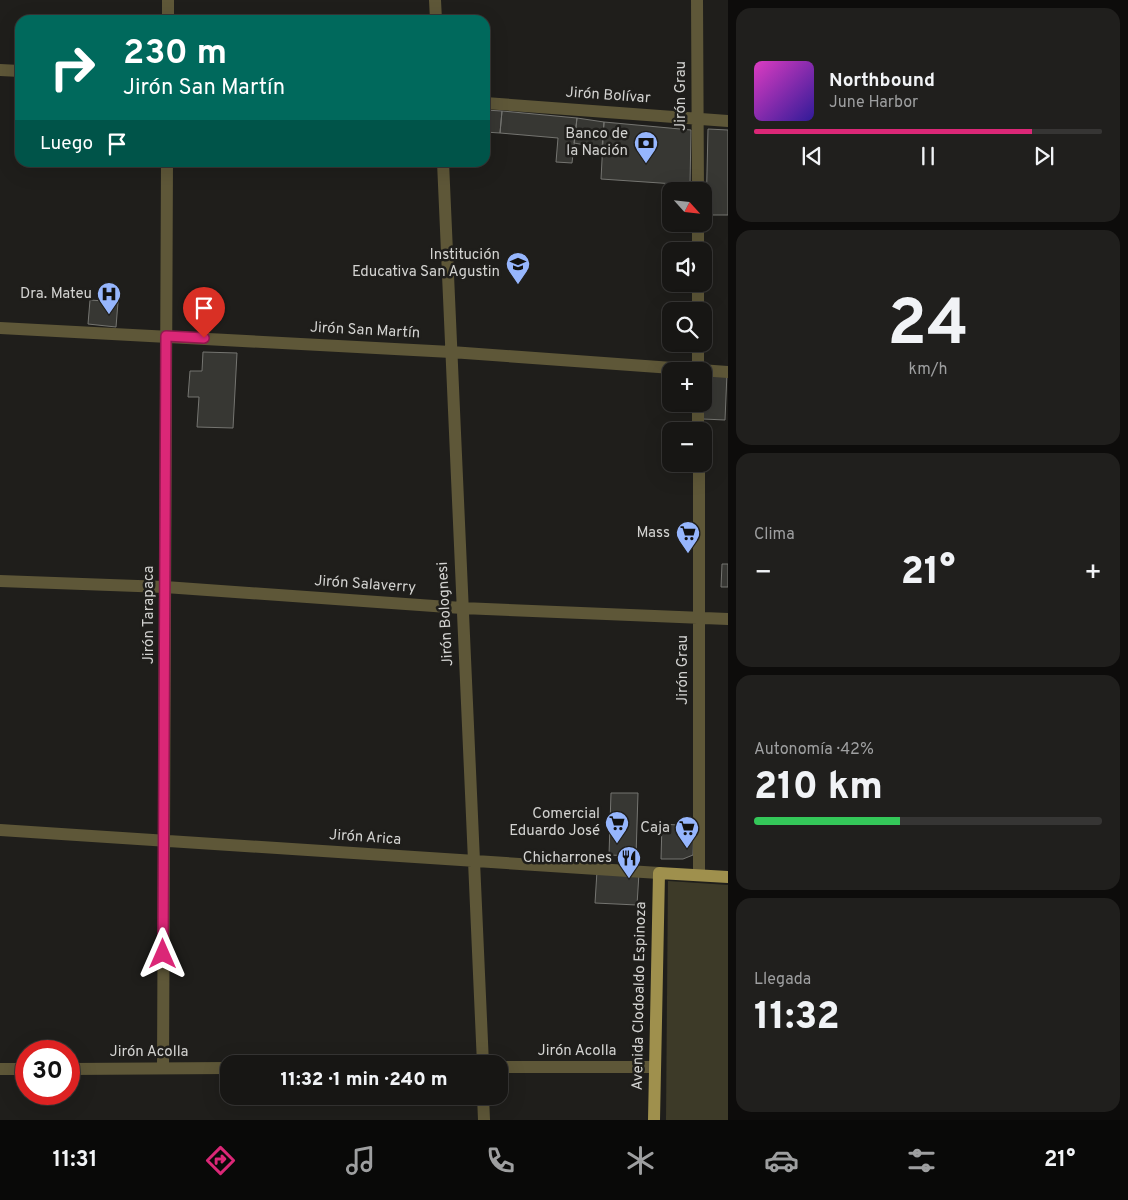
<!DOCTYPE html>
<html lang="es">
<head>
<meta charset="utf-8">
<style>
  :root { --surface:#171614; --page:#201f1d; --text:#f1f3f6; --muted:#9e9fa0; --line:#363534; --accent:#db2777 }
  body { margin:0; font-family:Overpass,sans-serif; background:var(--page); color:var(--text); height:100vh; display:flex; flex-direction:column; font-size:19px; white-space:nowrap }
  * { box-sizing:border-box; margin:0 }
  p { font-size:16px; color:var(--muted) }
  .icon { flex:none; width:28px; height:28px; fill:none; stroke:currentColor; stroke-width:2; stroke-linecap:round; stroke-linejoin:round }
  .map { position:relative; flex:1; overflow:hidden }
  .details { display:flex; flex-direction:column; gap:8px; padding:8px; background:#0d0c0b; width:400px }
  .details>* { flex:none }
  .hud { position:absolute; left:15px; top:15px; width:475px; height:152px; border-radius:15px; box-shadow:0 5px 20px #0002,0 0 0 1px var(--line); background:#00695c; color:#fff; overflow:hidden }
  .needle { width:32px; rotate:117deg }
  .tools { position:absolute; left:662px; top:182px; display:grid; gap:10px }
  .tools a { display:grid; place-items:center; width:50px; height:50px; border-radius:10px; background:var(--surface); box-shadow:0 5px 20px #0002,0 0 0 1px var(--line); font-size:25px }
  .speed { position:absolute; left:15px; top:1040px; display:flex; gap:10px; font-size:25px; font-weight:700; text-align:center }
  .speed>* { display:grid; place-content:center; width:65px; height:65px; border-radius:50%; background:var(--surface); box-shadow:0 5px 20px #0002,0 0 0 1px var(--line); line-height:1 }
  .speed .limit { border:8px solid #d22; background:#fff; color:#111 }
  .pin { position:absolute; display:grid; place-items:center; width:42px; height:42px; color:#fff; margin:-51px -21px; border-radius:50% 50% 50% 0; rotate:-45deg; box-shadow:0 0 5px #0007 }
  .pin .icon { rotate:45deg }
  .me { position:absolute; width:55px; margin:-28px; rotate:0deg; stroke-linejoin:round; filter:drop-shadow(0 0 4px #0008) }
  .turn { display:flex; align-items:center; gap:18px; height:105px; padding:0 25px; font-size:22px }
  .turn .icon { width:65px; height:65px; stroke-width:2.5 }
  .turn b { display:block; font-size:35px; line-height:42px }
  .then { display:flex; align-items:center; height:48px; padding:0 25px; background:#0003; gap:10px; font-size:19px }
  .big { font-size:38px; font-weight:800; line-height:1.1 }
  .details .tile { flex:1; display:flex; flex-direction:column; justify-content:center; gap:8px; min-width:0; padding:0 18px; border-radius:15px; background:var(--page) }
  .details .dial { align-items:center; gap:0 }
  .dial b { font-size:65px; line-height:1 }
  .song { display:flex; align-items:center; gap:15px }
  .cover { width:60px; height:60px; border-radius:8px; background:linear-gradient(135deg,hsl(310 70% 55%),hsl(250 70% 35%)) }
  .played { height:5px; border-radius:2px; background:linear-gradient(90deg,var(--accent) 80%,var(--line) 80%) }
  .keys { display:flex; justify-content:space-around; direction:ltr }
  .heat { display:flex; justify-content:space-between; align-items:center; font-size:28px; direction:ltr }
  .charge { height:8px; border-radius:4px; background:linear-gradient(90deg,#34c759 42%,var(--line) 0) }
  .trip { position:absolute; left:220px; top:1055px; width:288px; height:50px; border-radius:15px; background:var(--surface); box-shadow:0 5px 20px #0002,0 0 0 1px var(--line); font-weight:800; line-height:50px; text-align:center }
  .menu { display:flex; height:80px; justify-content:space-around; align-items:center; background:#090908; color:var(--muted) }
  .menu .icon { width:35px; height:35px }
  .menu .current { color:var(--accent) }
  .menu b { font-size:22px; color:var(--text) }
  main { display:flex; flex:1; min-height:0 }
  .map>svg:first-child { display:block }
</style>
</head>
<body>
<main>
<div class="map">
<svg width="728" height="1120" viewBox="0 0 728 1120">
  <rect width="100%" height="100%" fill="#1f1e1b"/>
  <!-- green -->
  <path fill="#3d3a28" d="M668,881L728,885V1120H666Z"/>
  <!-- building -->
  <path fill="#373733" stroke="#757571" d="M485,110L502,111L500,133L485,132Z
    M502,111L577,118L572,163L556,162L558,138L500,133Z
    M577,118L604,122L602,148L574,143Z
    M604,122L691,130L690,185L601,179Z
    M708,129L728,130V215H706Z
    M90,300L118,302L116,327L88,324Z
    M203,352L237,353L233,428L197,427L199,397H188L190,371H202Z
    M704,373H727L725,420L703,419Z
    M722,564H728V587H721Z
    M611,793H638L636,856L609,855Z
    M662,824L694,826L693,855L683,859H661Z
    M597,871L639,873L637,905L595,903Z"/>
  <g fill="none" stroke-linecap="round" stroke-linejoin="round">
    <!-- minor -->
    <path stroke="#5e5738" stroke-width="12" d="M435,0L436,20
      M697,0L698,191
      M168,20V0
      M0,70L20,71
      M485,103L728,121
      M443,162L483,1064
      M698,224V251
      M698,284V311
      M0,328L451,352L728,372
      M698,344V371
      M698,404V431
      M699,464V875
      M0,581L165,587L462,608L728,619
      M0,830L659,873
      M499,1067H655
      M163,1068L167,162
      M0,1069H26
      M69,1069L229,1068
      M483,1096L484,1120"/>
    <!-- major -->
    <path stroke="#9f904d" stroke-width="12" d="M654,1120L659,873L728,877"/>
  </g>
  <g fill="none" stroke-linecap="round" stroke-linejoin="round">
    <!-- route casing -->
    <g stroke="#8e194d" stroke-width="12">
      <path id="route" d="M163,954L166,336L204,338"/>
    </g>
    <!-- route -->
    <use href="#route" stroke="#db2777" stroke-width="9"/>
  </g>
  <!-- icons -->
  <defs>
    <g id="bank-pin" transform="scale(1.25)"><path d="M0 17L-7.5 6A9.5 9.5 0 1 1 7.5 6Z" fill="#96b6fd" stroke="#1f1e1b"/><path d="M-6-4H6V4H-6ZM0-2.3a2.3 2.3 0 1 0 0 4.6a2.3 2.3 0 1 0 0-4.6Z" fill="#111"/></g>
    <g id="school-pin" transform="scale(1.25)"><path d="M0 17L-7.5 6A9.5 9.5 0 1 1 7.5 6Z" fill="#96b6fd" stroke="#1f1e1b"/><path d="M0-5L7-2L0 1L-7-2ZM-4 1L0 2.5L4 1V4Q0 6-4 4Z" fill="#111"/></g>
    <g id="hospital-pin" transform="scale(1.25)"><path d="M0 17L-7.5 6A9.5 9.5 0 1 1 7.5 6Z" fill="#96b6fd" stroke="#1f1e1b"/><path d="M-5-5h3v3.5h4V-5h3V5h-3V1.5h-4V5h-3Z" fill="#111"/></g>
    <g id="supermarket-pin" transform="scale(1.25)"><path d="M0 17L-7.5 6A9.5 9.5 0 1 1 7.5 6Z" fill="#96b6fd" stroke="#1f1e1b"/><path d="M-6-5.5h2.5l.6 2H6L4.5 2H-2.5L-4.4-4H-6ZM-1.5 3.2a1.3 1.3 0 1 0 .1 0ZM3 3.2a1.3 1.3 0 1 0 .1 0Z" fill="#111"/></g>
    <g id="restaurant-pin" transform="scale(1.25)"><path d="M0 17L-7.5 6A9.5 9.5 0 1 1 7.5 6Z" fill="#96b6fd" stroke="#1f1e1b"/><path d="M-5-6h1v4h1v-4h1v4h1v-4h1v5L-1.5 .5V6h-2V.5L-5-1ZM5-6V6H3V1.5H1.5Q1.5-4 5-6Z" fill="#111"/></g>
  </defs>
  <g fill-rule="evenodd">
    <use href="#bank-pin" x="646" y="143"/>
    <use href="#school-pin" x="518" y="264"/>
    <use href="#hospital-pin" x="109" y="294"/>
    <use href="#supermarket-pin" x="688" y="533"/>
    <use href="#supermarket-pin" x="617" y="823"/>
    <use href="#supermarket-pin" x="687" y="828"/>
    <use href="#restaurant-pin" x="629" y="858"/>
  </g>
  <g text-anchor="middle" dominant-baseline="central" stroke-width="5" stroke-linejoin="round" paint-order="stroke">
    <!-- street labels -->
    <g font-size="15" fill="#d3d3d1" stroke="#1f1e1b">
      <text transform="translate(608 96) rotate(4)">Jirón Bolívar</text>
      <text transform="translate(681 96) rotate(-90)">Jirón Grau</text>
      <text transform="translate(365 331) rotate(3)">Jirón San Martín</text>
      <text transform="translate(365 585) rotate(4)">Jirón Salaverry</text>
      <text transform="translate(446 614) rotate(-93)">Jirón Bolognesi</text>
      <text transform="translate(149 615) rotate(-90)">Jirón Tarapaca</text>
      <text transform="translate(683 670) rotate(-90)">Jirón Grau</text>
      <text transform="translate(365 838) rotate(4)">Jirón Arica</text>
      <text transform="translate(640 996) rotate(-89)">Avenida Clodoaldo Espinoza</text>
      <text x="577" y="1051">Jirón Acolla</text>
      <text x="149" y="1052">Jirón Acolla</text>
    </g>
    <!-- poi labels -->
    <g font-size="15" fill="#d3d3d1" stroke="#1f1e1b" text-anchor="end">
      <text x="628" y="134">Banco de<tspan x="628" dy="17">la Nación</tspan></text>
      <text x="500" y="255">Institución<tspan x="500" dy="17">Educativa San Agustin</tspan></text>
      <text x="92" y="294">Dra. Mateu</text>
      <text x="670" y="533">Mass</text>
      <text x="600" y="814">Comercial<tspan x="600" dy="17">Eduardo José</tspan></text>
      <text x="670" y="828">Caja</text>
      <text x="612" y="858">Chicharrones</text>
    </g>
  </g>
</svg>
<div class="tools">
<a><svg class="needle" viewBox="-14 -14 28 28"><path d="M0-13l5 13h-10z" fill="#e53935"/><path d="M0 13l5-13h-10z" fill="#9e9fa0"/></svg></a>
<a><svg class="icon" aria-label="sound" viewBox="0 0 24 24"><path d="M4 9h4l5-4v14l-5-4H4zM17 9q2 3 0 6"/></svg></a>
<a><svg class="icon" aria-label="search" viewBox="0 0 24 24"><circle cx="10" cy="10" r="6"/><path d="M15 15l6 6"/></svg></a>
<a>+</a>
<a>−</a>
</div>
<div class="speed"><div class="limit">30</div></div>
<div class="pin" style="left:204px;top:338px;background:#d93025"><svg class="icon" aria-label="arrive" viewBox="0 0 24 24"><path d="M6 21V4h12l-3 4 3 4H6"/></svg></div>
<svg class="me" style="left:163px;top:954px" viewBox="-20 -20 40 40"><path d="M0-17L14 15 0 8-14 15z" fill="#db2777" stroke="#fff" stroke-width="4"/></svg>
<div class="trip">11:32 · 1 min · 240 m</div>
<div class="hud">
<div class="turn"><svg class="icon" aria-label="right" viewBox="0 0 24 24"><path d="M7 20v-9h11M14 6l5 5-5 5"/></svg><div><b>230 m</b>Jirón San Martín</div></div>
<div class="then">Luego<svg class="icon" aria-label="arrive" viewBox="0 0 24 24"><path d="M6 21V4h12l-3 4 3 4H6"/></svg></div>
</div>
</div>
<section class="details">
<div class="tile">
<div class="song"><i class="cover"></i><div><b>Northbound</b><p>June Harbor</p></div></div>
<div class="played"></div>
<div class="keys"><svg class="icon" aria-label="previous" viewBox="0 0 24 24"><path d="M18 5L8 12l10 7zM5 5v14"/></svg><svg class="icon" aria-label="pause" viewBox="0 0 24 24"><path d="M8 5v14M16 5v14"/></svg><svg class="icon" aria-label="next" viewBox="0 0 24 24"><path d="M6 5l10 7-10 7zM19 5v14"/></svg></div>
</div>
<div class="tile dial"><b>24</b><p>km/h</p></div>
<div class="tile"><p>Clima</p>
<div class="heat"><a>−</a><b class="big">21°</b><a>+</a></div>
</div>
<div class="tile"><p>Autonomía · 42%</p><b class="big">210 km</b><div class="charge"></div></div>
<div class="tile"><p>Llegada</p><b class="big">11:32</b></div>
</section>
</main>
<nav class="menu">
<b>11:31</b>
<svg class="icon current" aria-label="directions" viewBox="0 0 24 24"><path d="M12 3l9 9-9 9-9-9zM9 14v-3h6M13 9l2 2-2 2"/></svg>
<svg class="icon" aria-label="music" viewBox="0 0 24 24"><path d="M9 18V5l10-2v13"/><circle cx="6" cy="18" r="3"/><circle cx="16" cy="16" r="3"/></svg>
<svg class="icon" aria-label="phone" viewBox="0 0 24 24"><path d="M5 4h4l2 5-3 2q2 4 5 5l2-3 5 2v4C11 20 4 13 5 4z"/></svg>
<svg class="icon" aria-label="climate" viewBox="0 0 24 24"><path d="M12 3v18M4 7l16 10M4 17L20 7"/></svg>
<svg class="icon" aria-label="car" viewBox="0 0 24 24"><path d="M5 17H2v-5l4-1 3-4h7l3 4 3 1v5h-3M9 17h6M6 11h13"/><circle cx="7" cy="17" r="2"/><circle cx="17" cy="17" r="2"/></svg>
<svg class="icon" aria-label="filters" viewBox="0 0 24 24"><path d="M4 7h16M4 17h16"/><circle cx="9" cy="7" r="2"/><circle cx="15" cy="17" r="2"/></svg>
<b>21°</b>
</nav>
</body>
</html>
